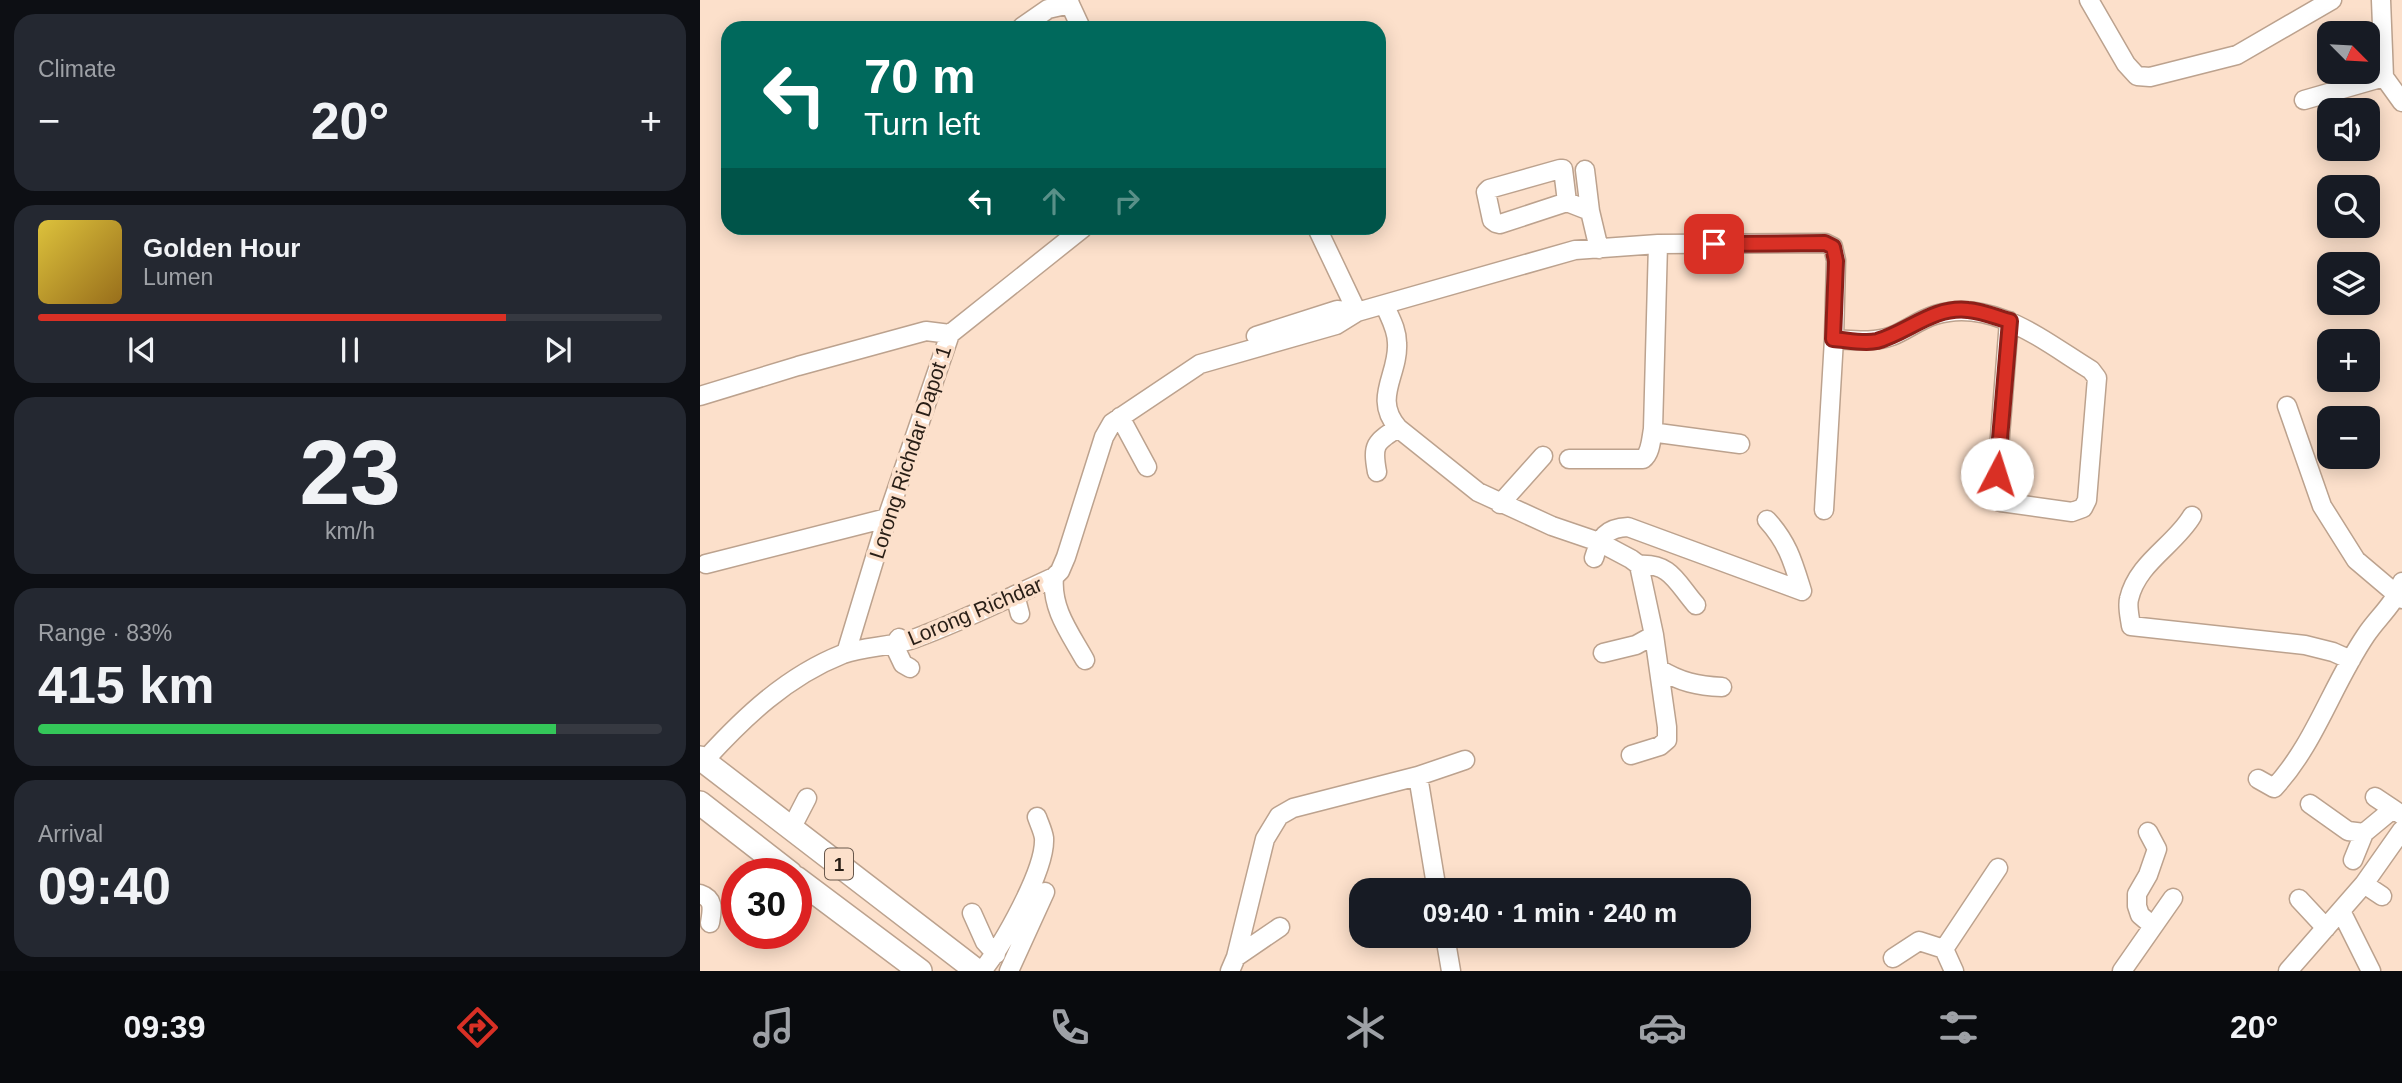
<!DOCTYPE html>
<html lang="en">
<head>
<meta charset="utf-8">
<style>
  :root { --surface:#171b24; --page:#242831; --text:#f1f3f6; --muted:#9ea1a6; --line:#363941; --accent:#d93025 }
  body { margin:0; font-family:Helvetica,sans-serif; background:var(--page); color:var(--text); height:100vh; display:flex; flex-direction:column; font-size:26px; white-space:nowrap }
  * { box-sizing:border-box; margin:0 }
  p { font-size:23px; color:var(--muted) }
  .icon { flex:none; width:38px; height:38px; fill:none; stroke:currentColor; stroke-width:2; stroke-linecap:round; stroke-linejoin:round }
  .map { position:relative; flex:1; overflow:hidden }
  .sheet { display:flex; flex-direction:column; gap:14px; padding:14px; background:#0d0f14; width:700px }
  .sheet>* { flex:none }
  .guide { position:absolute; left:21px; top:21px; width:665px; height:214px; border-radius:21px; box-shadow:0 4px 18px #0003; background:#00695c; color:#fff; overflow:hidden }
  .needle { width:46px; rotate:114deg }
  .buttons { position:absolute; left:1617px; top:21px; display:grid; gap:14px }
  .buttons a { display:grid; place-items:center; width:63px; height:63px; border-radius:14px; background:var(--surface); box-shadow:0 4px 18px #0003; font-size:35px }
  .speed { position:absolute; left:21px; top:858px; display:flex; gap:14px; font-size:35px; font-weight:700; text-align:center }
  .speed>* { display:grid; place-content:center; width:91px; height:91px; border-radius:50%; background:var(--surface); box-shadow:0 4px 18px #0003; line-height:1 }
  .speed .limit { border:10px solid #d22; background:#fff; color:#111 }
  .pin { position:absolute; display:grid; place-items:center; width:60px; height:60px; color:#fff; margin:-30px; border-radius:14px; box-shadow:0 4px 10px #0006 }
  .me { position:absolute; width:77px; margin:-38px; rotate:5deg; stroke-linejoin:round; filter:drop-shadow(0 0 5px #0008) }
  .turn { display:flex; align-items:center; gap:24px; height:147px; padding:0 28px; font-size:32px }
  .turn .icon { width:91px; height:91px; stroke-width:2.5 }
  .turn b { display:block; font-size:49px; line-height:60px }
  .lanes { display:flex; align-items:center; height:66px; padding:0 28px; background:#0003; justify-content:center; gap:35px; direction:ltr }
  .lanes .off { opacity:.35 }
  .big { font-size:52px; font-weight:700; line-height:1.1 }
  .sheet .tile { flex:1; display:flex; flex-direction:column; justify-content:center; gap:10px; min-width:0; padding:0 24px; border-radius:21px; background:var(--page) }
  .sheet .dial { align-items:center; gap:0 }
  .dial b { font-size:91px; line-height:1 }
  .song { display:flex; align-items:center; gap:21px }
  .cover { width:84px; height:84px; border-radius:10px; background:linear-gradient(135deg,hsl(50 70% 55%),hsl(40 70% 35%)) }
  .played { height:7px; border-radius:4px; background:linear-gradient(90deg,var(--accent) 75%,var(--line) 75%) }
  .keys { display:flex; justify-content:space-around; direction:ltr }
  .heat { display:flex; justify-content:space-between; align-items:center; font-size:38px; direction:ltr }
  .charge { height:10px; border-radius:5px; background:linear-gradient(90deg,#34c759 83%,var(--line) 0) }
  .trip { position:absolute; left:649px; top:878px; width:402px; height:70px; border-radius:21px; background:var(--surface); box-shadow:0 4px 18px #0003; font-weight:700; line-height:70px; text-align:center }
  .tabs { display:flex; height:112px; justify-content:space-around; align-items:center; background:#090b0e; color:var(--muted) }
  .tabs .icon { width:49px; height:49px }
  .tabs .active { color:var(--accent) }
  .tabs b { font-size:32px; color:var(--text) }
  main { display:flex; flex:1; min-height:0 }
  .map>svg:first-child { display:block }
</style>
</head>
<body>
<main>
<section class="sheet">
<div class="tile"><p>Climate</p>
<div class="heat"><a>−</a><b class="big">20°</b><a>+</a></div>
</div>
<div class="tile">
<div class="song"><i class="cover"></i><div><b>Golden Hour</b><p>Lumen</p></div></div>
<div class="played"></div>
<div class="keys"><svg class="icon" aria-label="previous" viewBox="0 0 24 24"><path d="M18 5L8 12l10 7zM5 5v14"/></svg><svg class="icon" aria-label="pause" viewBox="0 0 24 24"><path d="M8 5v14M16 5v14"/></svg><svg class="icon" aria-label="next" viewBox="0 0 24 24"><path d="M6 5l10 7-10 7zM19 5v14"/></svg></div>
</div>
<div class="tile dial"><b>23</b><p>km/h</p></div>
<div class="tile"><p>Range · 83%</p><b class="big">415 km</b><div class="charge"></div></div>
<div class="tile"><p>Arrival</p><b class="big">09:40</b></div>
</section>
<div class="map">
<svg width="1702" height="971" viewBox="0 0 1702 971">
  <rect width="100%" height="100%" fill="#fce0cb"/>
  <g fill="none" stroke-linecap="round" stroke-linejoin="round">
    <!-- minor casing -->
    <g stroke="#bca28e" stroke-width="21">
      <path id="minor" d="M368,0L381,28
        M1389,0L1426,64L1437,76L1450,77L1537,55L1632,0
        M1681,0L1684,77L1702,102
        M322,27L348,9L370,4
        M1604,100L1684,77
        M885,170L890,211L899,249
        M867,202L863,169H860L789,189L786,192L792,220L796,223L800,224L867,202L890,211
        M617,228L657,312
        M958,244L953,429L958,433L1040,444
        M685,306C690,318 697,329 697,343C699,375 672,398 698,428L778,492L852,526L899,542L931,559L939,565L954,635L967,727V740L960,746L931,755
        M556,336L637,310L657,312
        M1134,339C1154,340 1173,343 1192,336C1207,330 1219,320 1235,315C1292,297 1345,342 1391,370L1397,378L1387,500L1383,508L1372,512L1301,502L1295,500L1309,321
        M0,396L98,366L226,331L250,334
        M1587,406L1622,506L1656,560L1702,599
        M420,417L447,467
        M869,459H943C951,453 951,439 953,429
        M677,472C672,445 675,442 698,428
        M800,504L843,456
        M1492,516C1475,545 1437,563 1429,599C1427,607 1430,618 1431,626L1605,645L1633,652L1651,660
        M1067,520C1088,543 1093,562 1102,591
        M894,558C900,537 906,528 928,527L1102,591
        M6,564L187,518
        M939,565C971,563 976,582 996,605
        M354,577C351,609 370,633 385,660
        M315,595L320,614
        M199,638L194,645L203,664L210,668
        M146,653L187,518L250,334L383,228
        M903,653L936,645L954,635
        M959,669C980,682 998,686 1022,687
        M4,761C44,717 87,676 143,654C166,646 193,647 216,638C263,621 308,598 354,577L360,571L366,557L404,437L412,423L500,364L636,325L657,312L875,250L958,244L1125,243L1133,247L1136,260L1134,339L1124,510
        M718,776L765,760
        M1558,779L1574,788C1615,744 1632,685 1666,635C1678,617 1695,604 1702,582
        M1675,797L1693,809
        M1610,804L1648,831L1664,833
        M92,827L107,798
        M1448,832L1457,849L1448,875L1437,894V906L1440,915L1453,926
        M1653,860L1664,833L1693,809L1702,815
        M1664,884L1682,896
        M0,894C15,899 12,910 10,923
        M1599,899L1626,928
        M1641,911L1671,971
        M272,913L285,942L296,954
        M745,936L751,971
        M536,957L580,927
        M1193,958L1219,941L1244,949
        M282,971C302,946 346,870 344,838C343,831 339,823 337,817
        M309,971L345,892
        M530,971L536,957L565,839L579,816L593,808L718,776L737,891
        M1254,971L1244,949L1298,868
        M1422,971L1473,898
        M1588,971L1664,884L1702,830"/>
    </g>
    <!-- major casing -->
    <g stroke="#bca28e" stroke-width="26">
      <path id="major" d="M0,758L277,971
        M0,803L90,873
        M96,878L220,971"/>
    </g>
    <!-- minor -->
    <use href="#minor" stroke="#fff" stroke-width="18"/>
    <!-- major -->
    <use href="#major" stroke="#fff" stroke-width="23"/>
  </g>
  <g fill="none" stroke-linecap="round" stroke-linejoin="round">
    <!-- route casing -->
    <g stroke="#8d1f18" stroke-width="18">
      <path id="route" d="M1014,244L1125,243L1133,247L1136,261L1133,339C1147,340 1164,344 1177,341C1207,333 1233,306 1268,310C1281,311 1296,317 1310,321L1297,474"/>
    </g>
    <!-- route -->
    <use href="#route" stroke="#d93025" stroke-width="12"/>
  </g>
  <g text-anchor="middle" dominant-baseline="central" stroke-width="7" stroke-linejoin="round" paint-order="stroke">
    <!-- shield labels -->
    <rect fill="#fce0cb" stroke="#68584c" stroke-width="2" x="125" y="848.5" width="28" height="31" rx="5"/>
    <g font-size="19" font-weight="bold" fill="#281e16">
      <text x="139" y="864">1</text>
    </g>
    <!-- street labels -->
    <g font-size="21" fill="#281e16" stroke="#fce0cb">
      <text transform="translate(210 452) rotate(-72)">Lorong Richdar Dapot 1</text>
      <text transform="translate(275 611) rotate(-23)">Lorong Richdar</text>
    </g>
  </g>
</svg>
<div class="buttons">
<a><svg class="needle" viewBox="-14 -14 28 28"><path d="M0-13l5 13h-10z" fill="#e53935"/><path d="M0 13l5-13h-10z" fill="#9ea1a6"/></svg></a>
<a><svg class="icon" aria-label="sound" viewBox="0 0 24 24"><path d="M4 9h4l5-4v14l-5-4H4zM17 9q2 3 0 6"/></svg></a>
<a><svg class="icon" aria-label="search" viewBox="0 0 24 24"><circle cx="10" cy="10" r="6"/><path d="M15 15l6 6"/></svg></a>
<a><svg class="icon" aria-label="layers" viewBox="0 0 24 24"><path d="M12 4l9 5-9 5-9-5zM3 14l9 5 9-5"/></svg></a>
<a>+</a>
<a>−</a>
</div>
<div class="speed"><div class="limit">30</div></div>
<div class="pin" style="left:1014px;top:244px;background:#d93025"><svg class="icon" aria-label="arrive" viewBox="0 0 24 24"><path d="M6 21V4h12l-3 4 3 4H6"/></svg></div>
<svg class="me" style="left:1297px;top:474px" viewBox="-20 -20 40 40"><circle r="19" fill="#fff"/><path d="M0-13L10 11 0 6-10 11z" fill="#d93025"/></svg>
<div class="trip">09:40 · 1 min · 240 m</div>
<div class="guide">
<div class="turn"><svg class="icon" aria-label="left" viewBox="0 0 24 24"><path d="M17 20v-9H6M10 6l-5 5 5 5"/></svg><div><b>70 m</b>Turn left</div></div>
<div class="lanes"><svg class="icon" aria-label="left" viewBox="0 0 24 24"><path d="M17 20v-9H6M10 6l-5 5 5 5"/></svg><svg class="icon off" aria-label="ahead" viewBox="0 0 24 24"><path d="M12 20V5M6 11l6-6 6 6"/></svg><svg class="icon off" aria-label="right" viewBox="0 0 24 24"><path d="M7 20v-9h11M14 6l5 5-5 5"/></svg></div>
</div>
</div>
</main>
<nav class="tabs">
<b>09:39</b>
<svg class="icon active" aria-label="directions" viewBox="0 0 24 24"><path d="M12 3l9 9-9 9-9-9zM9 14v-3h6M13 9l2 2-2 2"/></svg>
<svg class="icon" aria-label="music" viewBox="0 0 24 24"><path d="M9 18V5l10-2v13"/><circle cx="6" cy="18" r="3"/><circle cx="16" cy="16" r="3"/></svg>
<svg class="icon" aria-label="phone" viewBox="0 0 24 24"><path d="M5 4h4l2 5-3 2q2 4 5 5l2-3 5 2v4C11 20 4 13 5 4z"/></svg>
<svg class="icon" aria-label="climate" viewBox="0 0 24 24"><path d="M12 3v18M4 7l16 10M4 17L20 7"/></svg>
<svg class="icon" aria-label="car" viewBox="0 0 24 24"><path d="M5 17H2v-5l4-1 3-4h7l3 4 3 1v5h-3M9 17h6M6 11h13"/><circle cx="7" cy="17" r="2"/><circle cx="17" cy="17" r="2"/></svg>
<svg class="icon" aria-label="filters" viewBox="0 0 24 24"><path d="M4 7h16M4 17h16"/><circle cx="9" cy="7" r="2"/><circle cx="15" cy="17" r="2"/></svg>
<b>20°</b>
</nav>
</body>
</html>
